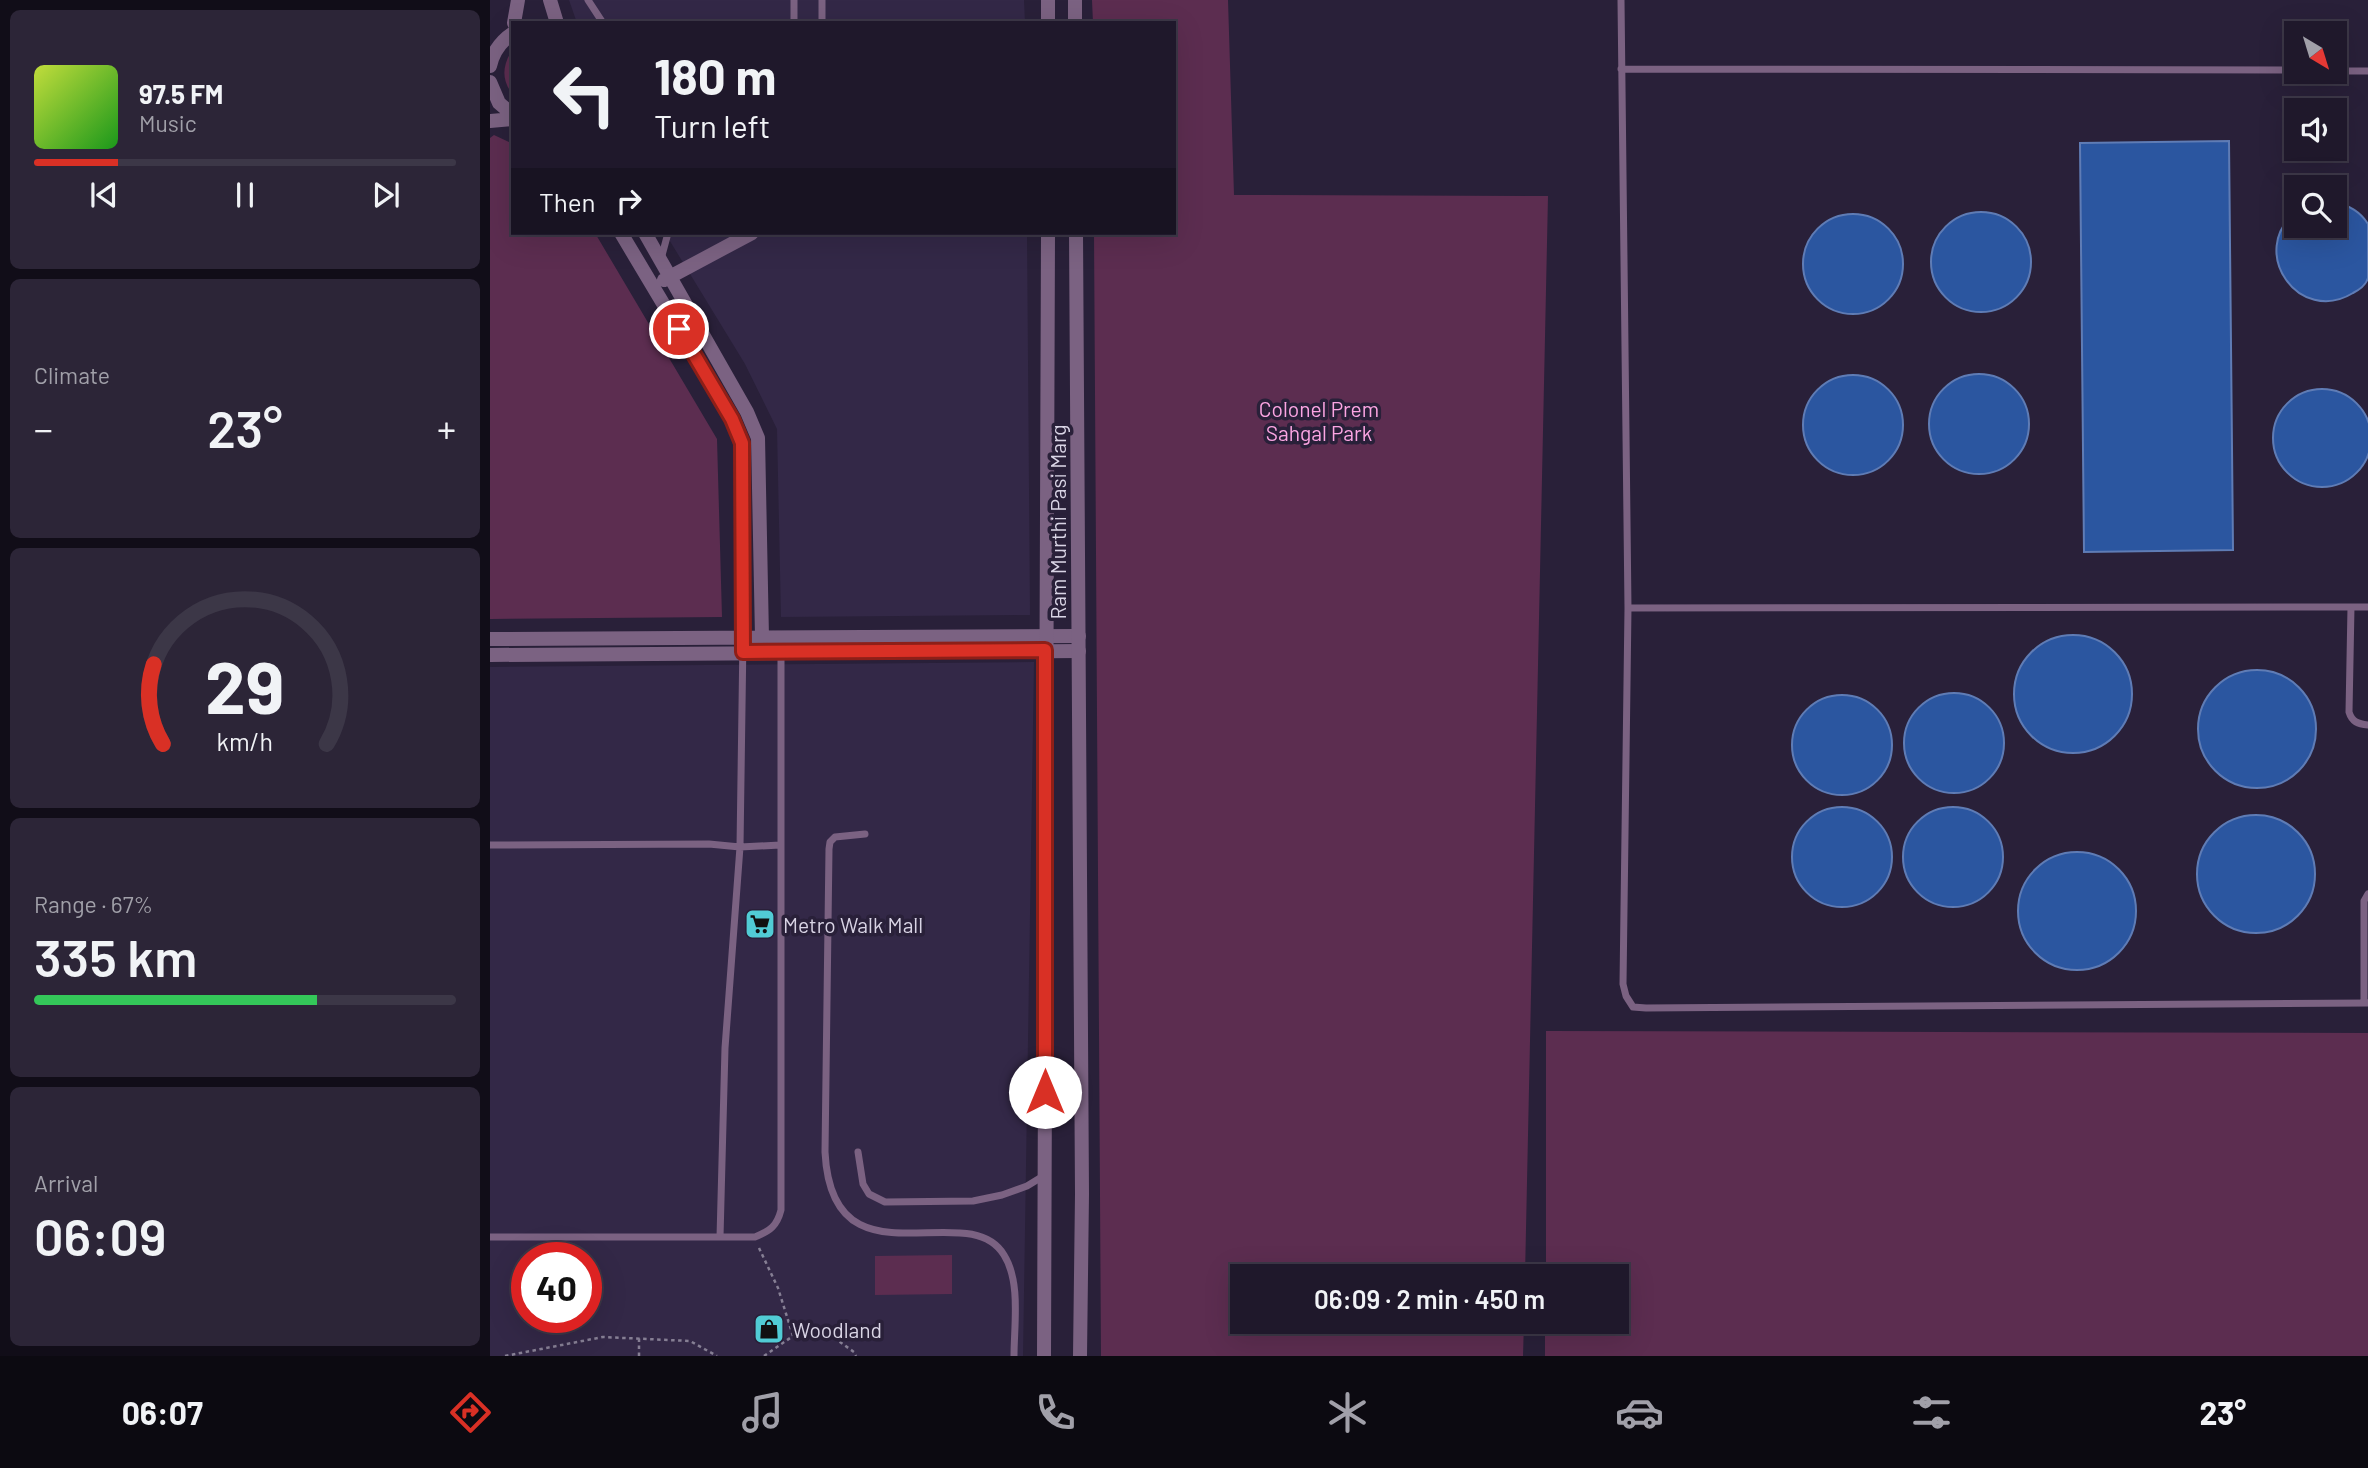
<!DOCTYPE html>
<html lang="en">
<head>
<meta charset="utf-8">
<style>
  :root { --surface:#1f182b; --page:#2c2537; --text:#f1f3f6; --muted:#a1a0a9; --line:#3c3747; --accent:#d93025 }
  body { margin:0; font-family:Barlow,sans-serif; background:var(--page); color:var(--text); height:100vh; display:flex; flex-direction:column; font-size:26px; white-space:nowrap }
  * { box-sizing:border-box; margin:0 }
  p { font-size:23px; color:var(--muted) }
  .icon { flex:none; width:38px; height:38px; fill:none; stroke:currentColor; stroke-width:2; stroke-linecap:round; stroke-linejoin:round }
  .map { position:relative; flex:1; overflow:hidden }
  .panel { display:flex; flex-direction:column; gap:10px; padding:10px; background:#110d18; width:490px }
  .panel>* { flex:none }
  .top-card { position:absolute; left:21px; top:21px; width:665px; height:214px; border-radius:0px; box-shadow:0 7px 28px #0002,0 0 0 2px var(--line); background:#1f182b; color:var(--text); overflow:hidden }
  .needle { width:46px; rotate:142deg }
  .controls { position:absolute; left:1794px; top:21px; display:grid; gap:14px }
  .controls a { display:grid; place-items:center; width:63px; height:63px; border-radius:0px; background:var(--surface); box-shadow:0 7px 28px #0002,0 0 0 2px var(--line); font-size:35px }
  .speed { position:absolute; left:21px; top:1242px; display:flex; gap:14px; font-size:35px; font-weight:700; text-align:center }
  .speed>* { display:grid; place-content:center; width:91px; height:91px; border-radius:50%; background:var(--surface); box-shadow:0 7px 28px #0002,0 0 0 2px var(--line); line-height:1 }
  .speed .limit { border:10px solid #d22; background:#fff; color:#111 }
  .pin { position:absolute; display:grid; place-items:center; width:60px; height:60px; color:#fff; margin:-30px; border:4px solid #fff; border-radius:50%; box-shadow:0 2px 7px #0007 }
  .me { position:absolute; width:77px; margin:-38px; rotate:0deg; stroke-linejoin:round; filter:drop-shadow(0 0 5px #0008) }
  .turn { display:flex; align-items:center; gap:24px; height:147px; padding:0 28px; font-size:32px }
  .turn .icon { width:91px; height:91px; stroke-width:2.5 }
  .turn b { display:block; font-size:49px; line-height:60px }
  .then { display:flex; align-items:center; height:66px; padding:0 28px; background:#0003; gap:14px; font-size:26px }
  .big { font-size:52px; font-weight:600; line-height:1.1 }
  .panel .tile { flex:1; display:flex; flex-direction:column; justify-content:center; gap:10px; min-width:0; padding:0 24px; border-radius:10px; background:var(--page) }
  .panel .dial { align-items:center; gap:0 }
  .dial svg { height:182px; overflow:visible; fill:none; stroke:var(--line); stroke-width:7; stroke-linecap:round; text-anchor:middle }
  .dial text { fill:var(--text); stroke:none }
  .song { display:flex; align-items:center; gap:21px }
  .cover { width:84px; height:84px; border-radius:10px; background:linear-gradient(135deg,hsl(70 70% 55%),hsl(120 70% 35%)) }
  .played { height:7px; border-radius:4px; background:linear-gradient(90deg,var(--accent) 20%,var(--line) 20%) }
  .keys { display:flex; justify-content:space-around; direction:ltr }
  .heat { display:flex; justify-content:space-between; align-items:center; font-size:38px; direction:ltr }
  .charge { height:10px; border-radius:5px; background:linear-gradient(90deg,#34c759 67%,var(--line) 0) }
  .trip { position:absolute; left:740px; top:1264px; width:399px; height:70px; border-radius:0px; background:var(--surface); box-shadow:0 7px 28px #0002,0 0 0 2px var(--line); font-weight:600; line-height:70px; text-align:center }
  .tab-bar { display:flex; height:112px; justify-content:space-around; align-items:center; background:#0c0a11; color:var(--muted) }
  .tab-bar .icon { width:49px; height:49px }
  .tab-bar .current { color:var(--accent) }
  .tab-bar b { font-size:32px; color:var(--text) }
  main { display:flex; flex:1; min-height:0 }
  .map>svg:first-child { display:block }
</style>
</head>
<body>
<main>
<section class="panel">
<div class="tile">
<div class="song"><i class="cover"></i><div><b>97.5 FM</b><p>Music</p></div></div>
<div class="played"></div>
<div class="keys"><svg class="icon" aria-label="previous" viewBox="0 0 24 24"><path d="M18 5L8 12l10 7zM5 5v14"/></svg><svg class="icon" aria-label="pause" viewBox="0 0 24 24"><path d="M8 5v14M16 5v14"/></svg><svg class="icon" aria-label="next" viewBox="0 0 24 24"><path d="M6 5l10 7-10 7zM19 5v14"/></svg></div>
</div>
<div class="tile"><p>Climate</p>
<div class="heat"><a>−</a><b class="big">23°</b><a>+</a></div>
</div>
<div class="tile dial"><svg viewBox="0 0 100 80">
<path d="M14 69A42 42 0 1 1 86 69"/>
<path d="M14 69A42 42 0 0 1 10 34" stroke="#d93025"/>
<text x="50" y="56" font-size="32" font-weight="700">29</text>
<text x="50" y="72" font-size="11">km/h</text>
</svg></div>
<div class="tile"><p>Range · 67%</p><b class="big">335 km</b><div class="charge"></div></div>
<div class="tile"><p>Arrival</p><b class="big">06:09</b></div>
</section>
<div class="map">
<svg width="1878" height="1356" viewBox="0 0 1878 1356">
  <rect width="100%" height="100%" fill="#292039"/>
  <!-- built -->
  <path fill="#332847" fill-rule="evenodd" d="M79,0H534L535,23H87Z
    M175,233H537L540,615L291,617L287,429L255,364Z
    M544,662L533,1356H0V667ZM37,1258H96V1318H37Z"/>
  <!-- green -->
  <path fill="#5c2d50" d="M602,0H738L744,195L1058,196L1035,1276H752V1321H1034L1033,1356H611L604,233H684V23H603Z
    M23,49V95C11,80 12,65 23,49Z
    M4,135L23,144V233H105L227,439L232,617L0,619V138Z
    M1056,1031L1878,1033V1356H1055V1321H1127V1276H1056Z
    M462,1255V1294L385,1295V1256Z"/>
  <!-- water -->
  <path fill="#2b56a0" stroke="#5f7cb5" stroke-width="2" d="M1739,141L1743,550L1594,552L1590,143Z
    M1845,202C1858,205 1870,211 1878,224C1878,236 1878,268 1878,278C1876,285 1869,290 1863,293C1809,326 1757,251 1806,212V226H1844Z
    M1441 262a50 50 0 1 1 100 0a50 50 0 1 1-100 0Z
    M1313 264a50 50 0 1 1 100 0a50 50 0 1 1-100 0Z
    M1439 424a50 50 0 1 1 100 0a50 50 0 1 1-100 0Z
    M1313 425a50 50 0 1 1 100 0a50 50 0 1 1-100 0Z
    M1783 438a49 49 0 1 1 98 0a49 49 0 1 1-98 0Z
    M1524 694a59 59 0 1 1 118 0a59 59 0 1 1-118 0Z
    M1708 729a59 59 0 1 1 118 0a59 59 0 1 1-118 0Z
    M1414 743a50 50 0 1 1 100 0a50 50 0 1 1-100 0Z
    M1302 745a50 50 0 1 1 100 0a50 50 0 1 1-100 0Z
    M1413 857a50 50 0 1 1 100 0a50 50 0 1 1-100 0Z
    M1302 857a50 50 0 1 1 100 0a50 50 0 1 1-100 0Z
    M1707 874a59 59 0 1 1 118 0a59 59 0 1 1-118 0Z
    M1528 911a59 59 0 1 1 118 0a59 59 0 1 1-118 0Z"/>
  <g fill="none" stroke-linecap="round" stroke-linejoin="round">
    <!-- path -->
    <path stroke="#867f94" stroke-width="2.5" stroke-dasharray="3.5 3.5" stroke-linecap="butt" d="M269,1248L288,1288L303,1336
      M15,1356L113,1337L200,1341L227,1356
      M149,1356V1338
      M274,1356L303,1336L340,1335L364,1352L366,1356"/>
    <!-- service -->
    <path stroke="#7b6282" stroke-width="7" d="M98,0L113,23
      M1131,0L1138,608L1133,984L1136,996L1143,1007L1156,1008L1878,1003
      M304,23V0
      M332,23V0
      M1131,69L1806,70
      M1844,71H1878
      M171,259L178,233
      M1861,607L1859,712C1862,722 1868,724 1878,725
      M1138,608L1878,607
      M375,834L345,837L340,842L339,849L335,1152C342,1292 477,1194 514,1255C531,1282 524,1325 524,1356
      M0,845L219,844L250,847L290,845
      M1874,1003V901L1878,894
      M368,1152L373,1184L379,1194L395,1202L483,1201L512,1195L537,1186L555,1175
      M0,1237H265C280,1231 287,1226 291,1210V651
      M230,1237L235,1048L250,847L253,637"/>
    <!-- minor -->
    <path stroke="#7b6282" stroke-width="14" d="M60,0L67,23
      M24,23L28,0
      M0,66C3,52 11,41 23,33
      M0,82L9,103L23,115
      M0,121L23,119
      M131,233L242,419L252,443L253,637
      M155,233L257,412L268,438L272,637
      M174,280L262,233
      M0,639L589,636
      M0,655L589,651"/>
    <!-- tertiary -->
    <path stroke="#7b6282" stroke-width="14" d="M558,0V23
      M585,0V23
      M586,233L592,1194L590,1356
      M554,1356L558,233"/>
  </g>
  <g fill="none" stroke-linecap="round" stroke-linejoin="round">
    <!-- route casing -->
    <g stroke="#8d1f18" stroke-width="18">
      <path id="route" d="M189,329L242,419L252,443L253,652L555,650V1092"/>
    </g>
    <!-- route -->
    <use href="#route" stroke="#d93025" stroke-width="12"/>
  </g>
  <!-- icons -->
  <defs>
    <g id="supermarket-square" transform="scale(1.575)"><rect x="-9" y="-9" width="18" height="18" rx="4" fill="#51ccd5" stroke="#292039"/><path d="M-6-5.5h2.5l.6 2H6L4.5 2H-2.5L-4.4-4H-6ZM-1.5 3.2a1.3 1.3 0 1 0 .1 0ZM3 3.2a1.3 1.3 0 1 0 .1 0Z" fill="#111"/></g>
    <g id="shop-square" transform="scale(1.575)"><rect x="-9" y="-9" width="18" height="18" rx="4" fill="#51ccd5" stroke="#292039"/><path d="M-5-2.5h2.3a2.7 3.5 0 0 1 5.4 0H5L5.5 6h-11ZM-1.5-2.5h3a1.5 2.3 0 0 0-3 0Z" fill="#111"/></g>
  </defs>
  <g fill-rule="evenodd">
    <use href="#supermarket-square" x="270" y="924"/>
    <use href="#shop-square" x="279" y="1329"/>
  </g>
  <g text-anchor="middle" dominant-baseline="central" stroke-width="7" stroke-linejoin="round" paint-order="stroke">
    <!-- park labels -->
    <g font-size="21" fill="#fca5e3" stroke="#292039">
      <text x="829" y="408">Colonel Prem<tspan x="829" dy="24">Sahgal Park</tspan></text>
    </g>
    <!-- street labels -->
    <g font-size="21" fill="#d9d4e5" stroke="#292039">
      <text transform="translate(567 522) rotate(-90)">Ram Murthi Pasi Marg</text>
    </g>
    <!-- poi labels -->
    <g font-size="21" fill="#d9d4e5" stroke="#292039" text-anchor="start">
      <text x="293" y="924">Metro Walk Mall</text>
      <text x="302" y="1329">Woodland</text>
    </g>
  </g>
</svg>
<div class="controls">
<a><svg class="needle" viewBox="-14 -14 28 28"><path d="M0-13l5 13h-10z" fill="#e53935"/><path d="M0 13l5-13h-10z" fill="#a1a0a9"/></svg></a>
<a><svg class="icon" aria-label="sound" viewBox="0 0 24 24"><path d="M4 9h4l5-4v14l-5-4H4zM17 9q2 3 0 6"/></svg></a>
<a><svg class="icon" aria-label="search" viewBox="0 0 24 24"><circle cx="10" cy="10" r="6"/><path d="M15 15l6 6"/></svg></a>
</div>
<div class="speed"><div class="limit">40</div></div>
<div class="pin" style="left:189px;top:329px;background:#d93025"><svg class="icon" aria-label="arrive" viewBox="0 0 24 24"><path d="M6 21V4h12l-3 4 3 4H6"/></svg></div>
<svg class="me" style="left:555px;top:1092px" viewBox="-20 -20 40 40"><circle r="19" fill="#fff"/><path d="M0-13L10 11 0 6-10 11z" fill="#d93025"/></svg>
<div class="trip">06:09 · 2 min · 450 m</div>
<div class="top-card">
<div class="turn"><svg class="icon" aria-label="left" viewBox="0 0 24 24"><path d="M17 20v-9H6M10 6l-5 5 5 5"/></svg><div><b>180 m</b>Turn left</div></div>
<div class="then">Then<svg class="icon" aria-label="right" viewBox="0 0 24 24"><path d="M7 20v-9h11M14 6l5 5-5 5"/></svg></div>
</div>
</div>
</main>
<nav class="tab-bar">
<b>06:07</b>
<svg class="icon current" aria-label="directions" viewBox="0 0 24 24"><path d="M12 3l9 9-9 9-9-9zM9 14v-3h6M13 9l2 2-2 2"/></svg>
<svg class="icon" aria-label="music" viewBox="0 0 24 24"><path d="M9 18V5l10-2v13"/><circle cx="6" cy="18" r="3"/><circle cx="16" cy="16" r="3"/></svg>
<svg class="icon" aria-label="phone" viewBox="0 0 24 24"><path d="M5 4h4l2 5-3 2q2 4 5 5l2-3 5 2v4C11 20 4 13 5 4z"/></svg>
<svg class="icon" aria-label="climate" viewBox="0 0 24 24"><path d="M12 3v18M4 7l16 10M4 17L20 7"/></svg>
<svg class="icon" aria-label="car" viewBox="0 0 24 24"><path d="M5 17H2v-5l4-1 3-4h7l3 4 3 1v5h-3M9 17h6M6 11h13"/><circle cx="7" cy="17" r="2"/><circle cx="17" cy="17" r="2"/></svg>
<svg class="icon" aria-label="filters" viewBox="0 0 24 24"><path d="M4 7h16M4 17h16"/><circle cx="9" cy="7" r="2"/><circle cx="15" cy="17" r="2"/></svg>
<b>23°</b>
</nav>
</body>
</html>
